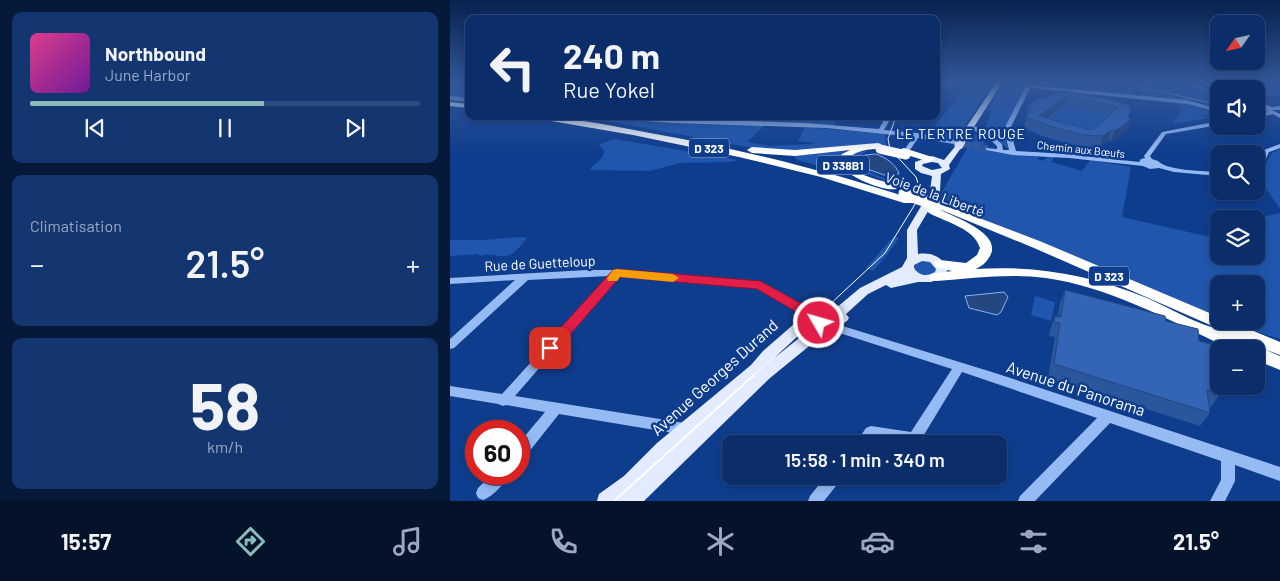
<!DOCTYPE html>
<html lang="fr">
<head>
<meta charset="utf-8">
<style>
  :root { --surface:#0b2e6a; --page:#143670; --text:#f1f3f6; --muted:#9aa8c1; --line:#2b4a7e; --accent:#8bbbb9 }
  body { margin:0; font-family:Barlow,sans-serif; background:var(--page); color:var(--text); height:100vh; display:flex; flex-direction:column; font-size:19px; white-space:nowrap }
  * { box-sizing:border-box; margin:0 }
  p { font-size:16px; color:var(--muted) }
  .icon { flex:none; width:28px; height:28px; fill:none; stroke:currentColor; stroke-width:2; stroke-linecap:round; stroke-linejoin:round }
  .map { position:relative; flex:1; overflow:hidden }
  .panel { display:flex; flex-direction:column; gap:12px; padding:12px; background:#06193a; width:450px }
  .panel>* { flex:none }
  .banner { position:absolute; left:15px; top:15px; width:475px; height:105px; border-radius:10px; box-shadow:0 2px 8px #0003,0 0 0 1px var(--line); background:#0b2e6a; color:var(--text); overflow:hidden }
  .needle { width:32px; rotate:236deg }
  .fabs { position:absolute; left:760px; top:15px; display:grid; gap:10px }
  .fabs a { display:grid; place-items:center; width:55px; height:55px; border-radius:10px; background:var(--surface); box-shadow:0 2px 8px #0003,0 0 0 1px var(--line); font-size:25px }
  .speed { position:absolute; left:15px; top:420px; display:flex; gap:10px; font-size:25px; font-weight:700; text-align:center }
  .speed>* { display:grid; place-content:center; width:65px; height:65px; border-radius:50%; background:var(--surface); box-shadow:0 2px 8px #0003,0 0 0 1px var(--line); line-height:1 }
  .speed .limit { border:8px solid #d22; background:#fff; color:#111 }
  .pin { position:absolute; display:grid; place-items:center; width:42px; height:42px; color:#fff; margin:-21px; border-radius:10px; box-shadow:0 2px 8px #0006 }
  .me { position:absolute; width:55px; margin:-28px; rotate:308deg; stroke-linejoin:round; filter:drop-shadow(0 0 4px #0008) }
  .turn { display:flex; align-items:center; gap:18px; height:105px; padding:0 15px; font-size:22px }
  .turn .icon { width:65px; height:65px; stroke-width:2.5 }
  .turn b { display:block; font-size:35px; line-height:42px }
  .big { font-size:38px; font-weight:600; line-height:1.1 }
  .panel .widget { flex:1; display:flex; flex-direction:column; justify-content:center; gap:8px; min-width:0; padding:0 18px; border-radius:10px; background:var(--page) }
  .panel .dial { align-items:center; gap:0 }
  .dial b { font-size:65px; line-height:1 }
  .song { display:flex; align-items:center; gap:15px }
  .cover { width:60px; height:60px; border-radius:8px; background:linear-gradient(135deg,hsl(330 70% 55%),hsl(280 70% 35%)) }
  .played { height:5px; border-radius:2px; background:linear-gradient(90deg,var(--accent) 60%,var(--line) 60%) }
  .keys { display:flex; justify-content:space-around; direction:ltr }
  .heat { display:flex; justify-content:space-between; align-items:center; font-size:28px; direction:ltr }
  .trip { position:absolute; left:272px; top:435px; width:285px; height:50px; border-radius:10px; background:var(--surface); box-shadow:0 2px 8px #0003,0 0 0 1px var(--line); font-weight:600; line-height:50px; text-align:center }
  .tabs { display:flex; height:80px; justify-content:space-around; align-items:center; background:#04122a; color:var(--muted) }
  .tabs .icon { width:35px; height:35px }
  .tabs .on { color:var(--accent) }
  .tabs b { font-size:22px; color:var(--text) }
  main { display:flex; flex:1; min-height:0 }
  .map>svg:first-child { display:block }
</style>
</head>
<body>
<main>
<section class="panel">
<div class="widget">
<div class="song"><i class="cover"></i><div><b>Northbound</b><p>June Harbor</p></div></div>
<div class="played"></div>
<div class="keys"><svg class="icon" aria-label="previous" viewBox="0 0 24 24"><path d="M18 5L8 12l10 7zM5 5v14"/></svg><svg class="icon" aria-label="pause" viewBox="0 0 24 24"><path d="M8 5v14M16 5v14"/></svg><svg class="icon" aria-label="next" viewBox="0 0 24 24"><path d="M6 5l10 7-10 7zM19 5v14"/></svg></div>
</div>
<div class="widget"><p>Climatisation</p>
<div class="heat"><a>−</a><b class="big">21.5°</b><a>+</a></div>
</div>
<div class="widget dial"><b>58</b><p>km/h</p></div>
</section>
<div class="map">
<svg width="830" height="501" viewBox="0 0 830 501">
  <rect width="100%" height="100%" fill="#0f3d8d"/>
  <!-- green -->
  <path fill="#2056ad" d="M0,83H19V96L10,100L0,98Z
    M500,83H543L506,140L491,139L489,133H483L486,124L515,88Z
    M553,83H683L686,96L576,84L556,129H552L554,137L558,138V149L536,129L541,111L538,110Z
    M686,83H739L769,95V113C759,98 709,98 691,97Z
    M769,85H806L830,89V96H814L806,94V89H790Z
    M605,102L659,110L669,137L661,141H658C654,144 652,146 648,147C631,149 586,136 574,127Z
    M726,102L763,111L767,117L743,114L760,118L722,124L731,112Z
    M130,116H410H399L385,121L384,127L316,124L297,142L320,146L363,144L364,143L348,141L355,127L435,134L436,146L358,151L309,149Z
    M525,135H533L535,146L539,147L538,149L551,153L588,157V159L593,161L598,157H604L601,162L632,171L640,160L681,167L672,217L769,239V256H806L812,217L830,213V339L775,321H806V284H769V319L586,240L486,202Z
    M164,139L289,160L280,162L230,163L200,171L141,170L140,168C147,163 155,158 154,150L149,146L150,144Z
    M830,149V209L810,180L820,154Z
    M392,150L395,151L385,161V170L347,160L344,156Z
    M417,150V151L399,163L431,177L455,184V187L451,188L397,165L396,160L407,152Z
    M444,236L449,238L437,255L423,271L416,268Z
    M69,237L77,238C72,244 63,257 54,256C45,256 39,253 30,256L28,254L0,256V240H34Z
    M466,261H481L489,269L480,277L465,274L462,265Z
    M585,296L605,302L601,321L581,315Z"/>
  <!-- water -->
  <path fill="#244782" stroke="#87b3f7" d="M426,154C435,157 447,165 449,174L437,176L403,164L415,155Z
    M554,292L558,297L551,312L547,315L519,308L515,296Z"/>
  <g fill="none" stroke-linecap="round" stroke-linejoin="round">
    <!-- stream -->
    <path stroke="#87b3f7" stroke-width="1" d="M621,83L686,86L769,105
      M807,102L812,101"/>
    <!-- minor-tunnel -->
    <path stroke="#335a9e" stroke-width="7" stroke-dasharray="7 3" stroke-linecap="butt" d="M504,142L538,149"/>
    <!-- minor -->
    <path fill="#96baf3" fill-rule="evenodd" d="M750,83H756L771,89L767,90Z
      M578,85L737,100L765,108L769,112V118L761,110L737,104L580,88L560,129L566,151L619,154L689,162L691,159L695,158L694,156L712,132L769,121V125L716,134L700,156L702,159L708,161C717,171 755,171 769,172V176L724,172L709,168L700,169L693,166L619,158L563,155L536,150V148L547,149V146L536,136L517,127C527,123 544,137 552,144L553,150H559L554,129L576,86Z
      M0,96L19,98V102L0,100Z
      M806,101L822,107L830,106V110H822L830,114V118L823,114L806,118V114L818,112L813,109L815,108L806,105Z
      M157,116L356,123L429,129L436,116H442L434,130L467,133L504,140L507,142L504,144L468,138L458,153L456,154L453,152L463,137L377,128L225,123L182,120Z
      M830,144V148L819,152L809,174L806,176V166L814,150Z
      M137,270H167L302,281L321,287L371,315L372,318L371,321L367,322L363,321L315,291L301,287L169,276L65,396L235,423L240,425L242,429L240,433L235,435L109,414L74,458L69,460V443L95,412L56,405L53,406L48,404L0,396V386L52,394L159,276L78,280L4,348L0,349V339L65,280L0,284V278Z
      M380,318L384,319L386,324L545,373L830,467V481L785,465V481L775,501H760L771,480V461L660,423L585,501H568L570,496L647,418L512,372L469,443L455,444L424,439L420,444H405L416,428L421,426L461,432L502,369L377,329L375,322L376,319Z
      M42,474H59C55,484 43,496 33,500L28,498L26,493L28,488Z
      M376,476H392L390,481L374,501H358L360,496Z"/>
    <!-- major -->
    <path fill="#e2ebff" fill-rule="evenodd" d="M546,83H552L515,141L512,143L513,145L499,165L500,169L491,174L490,191L467,230L468,254C482,252 492,257 498,269L494,277L481,282H468L441,288L436,285L418,294L396,314L399,318L397,321L358,347L320,378L194,501H147L149,494L174,476L207,443L301,365L313,351L351,318L364,313H380L410,288L452,267L457,258V230L480,191L482,176L471,173L465,169V162L482,156L494,160L508,143L507,141ZM482,162L488,163L492,168L482,170L472,166L473,164ZM472,261L480,262L486,269L485,272C477,277 469,276 464,268V265ZM365,323L373,324L348,339L324,358L361,324Z"/>
    <!-- highway -->
    <path fill="#fff" fill-rule="evenodd" d="M0,102L19,104V108L0,106Z
      M72,116C115,116 158,125 200,133C289,149 376,170 462,199L463,201L462,203H454L371,177L289,157L183,135Z
      M428,143L431,144V148C419,150 405,149 397,161C404,176 431,180 446,185L447,187L446,189C432,192 392,174 387,161L392,154L400,150L345,156L302,153L297,150L302,147L345,150Z
      M454,148L482,157L484,159L479,162L451,153V149Z
      M487,202L592,242L769,317V321H780L830,342V355L814,349L830,356V370L806,360V349H790L781,344L776,346L770,344C715,318 658,287 596,278C560,273 523,278 486,281L481,280L479,277L481,274L502,271L485,267L484,264L485,261L490,260L516,263L527,255L530,248C524,228 495,222 479,213L477,211L479,209L486,208L482,205ZM489,209L584,248L767,328C753,327 713,305 697,298C641,275 585,265 525,269C531,267 536,263 540,256C553,233 503,217 489,209Z"/>
    <!-- tram-far1 -->
    <path stroke="#fff" stroke-width="1" d="M739,83L766,93
      M487,107L490,113
      M303,376L435,253L467,201L470,189L466,177L440,149L438,139L444,122V116"/>
    <!-- tram -->
    <path stroke="#fff" stroke-width="2" d="M164,501L304,375"/>
    <!-- major-bridge -->
    <path stroke="#e2ebff" stroke-width="9" d="M509,145L511,141"/>
    <!-- highway-bridge-far1 -->
    <path stroke="#fff" stroke-width="9" d="M430,149L456,155
      M453,193L465,197"/>
    <!-- highway-bridge -->
    <path stroke="#fff" stroke-width="12" d="M461,196L487,205"/>
  </g>
  <!-- wall -->
  <path fill="#2c569c" fill-rule="evenodd" d="M613,91L662,100L678,118L677,129L669,137L661,141H658L649,147L630,145L596,137L574,127L579,105L594,98ZM615,105L658,116L644,129L641,130L598,119Z
    M615,290L716,321L749,341L770,394L760,408V413L750,426L598,378L605,337L599,336L600,330L605,316L608,317L610,303Z"/>
  <!-- shaded-wall -->
  <path fill="#24467f" d="M618,96L615,105L591,123L589,116Z
    M681,119L677,129L669,137L661,141L664,131L676,123Z
    M661,130L658,141L649,147L653,136Z"/>
  <!-- building -->
  <path fill="#3364b5" stroke="#24467f" fill-rule="evenodd" d="M613,91L662,100L678,105L681,109L678,118L681,119L673,126L664,131L661,130L653,136L633,135L599,126L576,117L583,106L579,105L591,97L594,98ZM618,96L668,107L644,129L641,130L589,116Z
    M615,290L715,316L716,321L748,329L749,341L761,344L770,394L757,390L760,413L604,364L610,323L604,322L605,316L611,317Z"/>
  <!-- sky -->
  <linearGradient id="sky" x2="0" y2="1"><stop stop-color="#08224e"/><stop offset="0.54" stop-color="#31579a"/><stop offset="1" stop-color="#31579a" stop-opacity="0"/></linearGradient>
  <rect width="830" height="153" fill="url(#sky)"/>
  <!-- route -->
  <path fill="#e11d48" stroke="#92132f" d="M167,269L310,281L372,315L376,323L374,326H364L362,321L307,289L170,277L105,352L100,354L95,352L93,348L95,345L163,270Z"/>
  <!-- slow -->
  <path fill="#f59e0b" d="M167,269L223,274L229,278L223,282L170,277L167,281H158L157,278L163,270Z"/>
  <g text-anchor="middle" dominant-baseline="central" stroke-width="5" stroke-linejoin="round" paint-order="stroke">
    <!-- far-street labels -->
    <g font-size="11" fill="#fff" stroke="#0f3d8d">
      <text transform="translate(631 149) rotate(6)">Chemin aux Bœufs</text>
    </g>
    <!-- shield labels -->
    <g fill="#0f3d8d" stroke="#b7c5dd" stroke-width="1">
      <rect x="239" y="138.5" width="40" height="19" rx="4"/>
      <rect x="367" y="155.5" width="52" height="19" rx="4"/>
      <rect x="639" y="266.5" width="40" height="19" rx="4"/>
    </g>
    <g font-size="12" font-weight="bold" fill="#fff">
      <text x="259" y="148">D 323</text>
      <text x="393" y="165">D 338B1</text>
      <text x="659" y="276">D 323</text>
    </g>
    <!-- far-quarter labels -->
    <g font-size="14" letter-spacing="1" fill="#fff" stroke="#0f3d8d">
      <text x="511" y="133">LE TERTRE ROUGE</text>
    </g>
    <!-- street labels -->
    <g font-size="14" fill="#fff" stroke="#0f3d8d">
      <text transform="translate(485 194) rotate(20)">Voie de la Liberté</text>
      <text transform="translate(90 263) rotate(-3)">Rue de Guetteloup</text>
    </g>
    <!-- near-street labels -->
    <g font-size="16" fill="#fff" stroke="#0f3d8d">
      <text transform="translate(264 377) rotate(-42)">Avenue Georges Durand</text>
      <text transform="translate(626 388) rotate(18)">Avenue du Panorama</text>
    </g>
  </g>
</svg>
<div class="fabs">
<a><svg class="needle" viewBox="-14 -14 28 28"><path d="M0-13l5 13h-10z" fill="#e53935"/><path d="M0 13l5-13h-10z" fill="#9aa8c1"/></svg></a>
<a><svg class="icon" aria-label="sound" viewBox="0 0 24 24"><path d="M4 9h4l5-4v14l-5-4H4zM17 9q2 3 0 6"/></svg></a>
<a><svg class="icon" aria-label="search" viewBox="0 0 24 24"><circle cx="10" cy="10" r="6"/><path d="M15 15l6 6"/></svg></a>
<a><svg class="icon" aria-label="layers" viewBox="0 0 24 24"><path d="M12 4l9 5-9 5-9-5zM3 14l9 5 9-5"/></svg></a>
<a>+</a>
<a>−</a>
</div>
<div class="speed"><div class="limit">60</div></div>
<div class="pin" style="left:100px;top:348px;background:#d93025"><svg class="icon" aria-label="arrive" viewBox="0 0 24 24"><path d="M6 21V4h12l-3 4 3 4H6"/></svg></div>
<svg class="me" style="left:369px;top:323px" viewBox="-20 -20 40 40"><circle r="17" fill="#e11d48" stroke="#fff" stroke-width="3"/><path d="M0-11L8 9 0 5-8 9z" fill="#fff"/></svg>
<div class="trip">15:58 · 1 min · 340 m</div>
<div class="banner">
<div class="turn"><svg class="icon" aria-label="left" viewBox="0 0 24 24"><path d="M17 20v-9H6M10 6l-5 5 5 5"/></svg><div><b>240 m</b>Rue Yokel</div></div>
</div>
</div>
</main>
<nav class="tabs">
<b>15:57</b>
<svg class="icon on" aria-label="directions" viewBox="0 0 24 24"><path d="M12 3l9 9-9 9-9-9zM9 14v-3h6M13 9l2 2-2 2"/></svg>
<svg class="icon" aria-label="music" viewBox="0 0 24 24"><path d="M9 18V5l10-2v13"/><circle cx="6" cy="18" r="3"/><circle cx="16" cy="16" r="3"/></svg>
<svg class="icon" aria-label="phone" viewBox="0 0 24 24"><path d="M5 4h4l2 5-3 2q2 4 5 5l2-3 5 2v4C11 20 4 13 5 4z"/></svg>
<svg class="icon" aria-label="climate" viewBox="0 0 24 24"><path d="M12 3v18M4 7l16 10M4 17L20 7"/></svg>
<svg class="icon" aria-label="car" viewBox="0 0 24 24"><path d="M5 17H2v-5l4-1 3-4h7l3 4 3 1v5h-3M9 17h6M6 11h13"/><circle cx="7" cy="17" r="2"/><circle cx="17" cy="17" r="2"/></svg>
<svg class="icon" aria-label="filters" viewBox="0 0 24 24"><path d="M4 7h16M4 17h16"/><circle cx="9" cy="7" r="2"/><circle cx="15" cy="17" r="2"/></svg>
<b>21.5°</b>
</nav>
</body>
</html>
